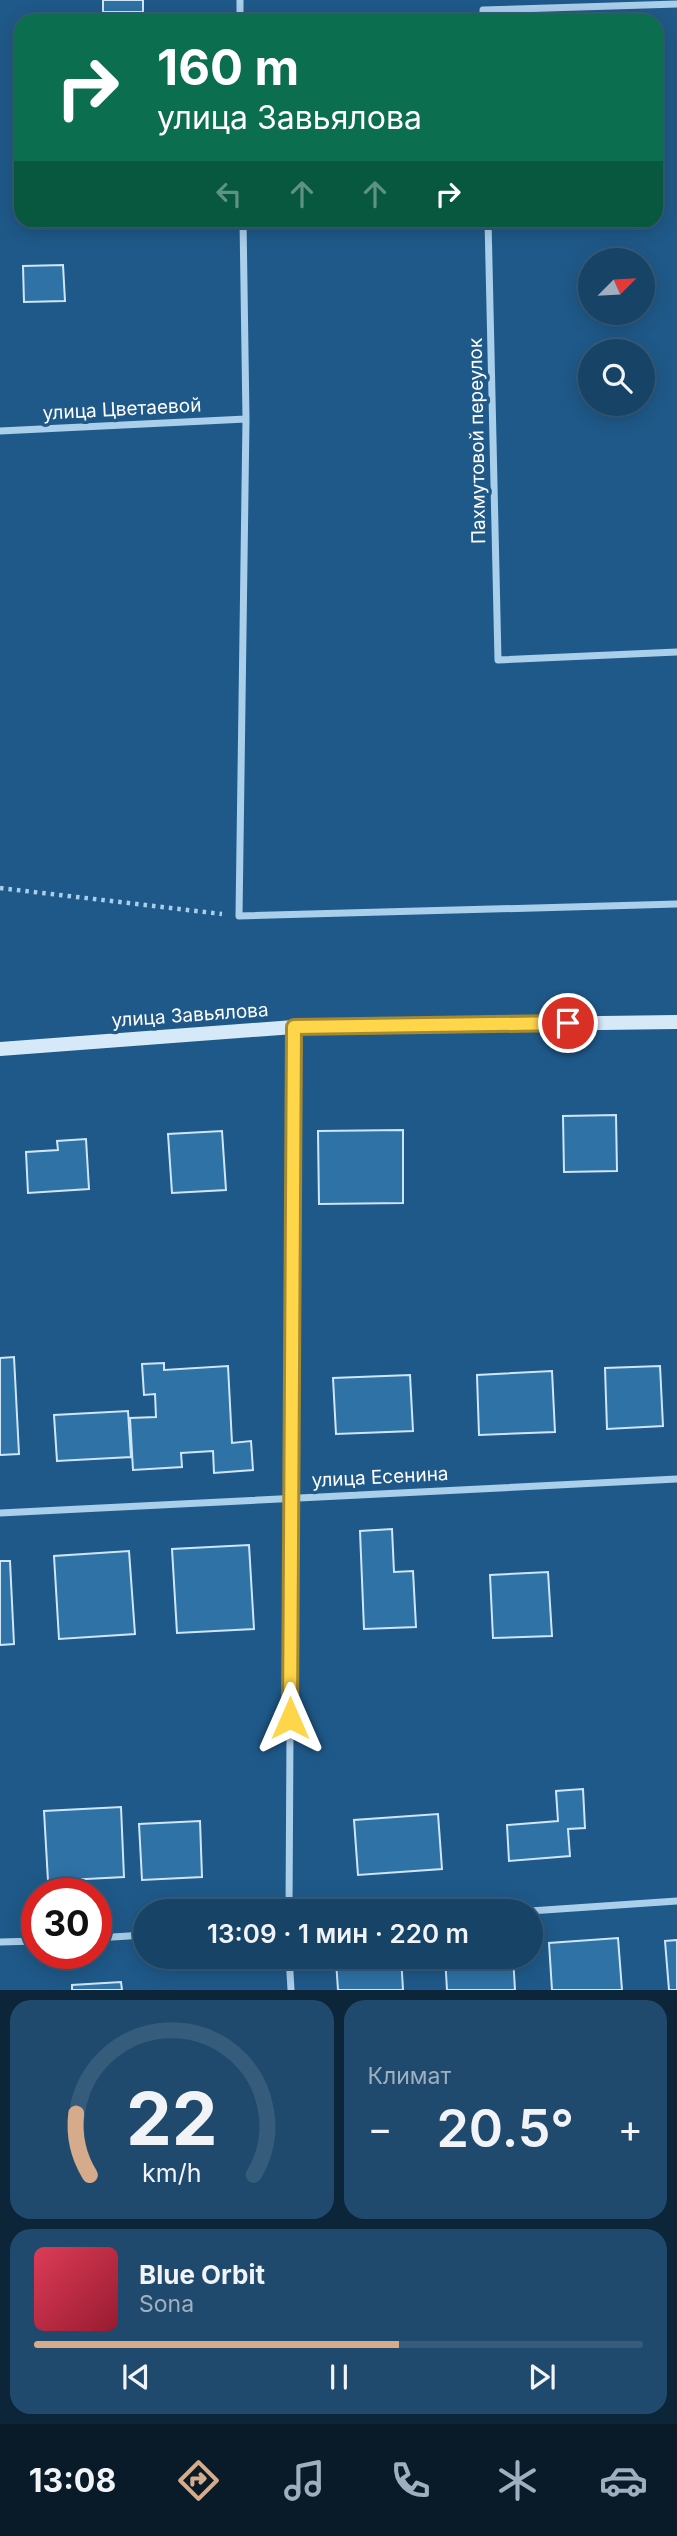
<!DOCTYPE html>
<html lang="ru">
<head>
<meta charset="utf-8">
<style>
  :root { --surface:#174367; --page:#204a6d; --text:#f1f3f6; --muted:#9eb0c0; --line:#365c7b; --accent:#d6ab8b }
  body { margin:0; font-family:Inter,sans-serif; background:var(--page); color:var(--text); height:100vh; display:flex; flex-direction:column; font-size:26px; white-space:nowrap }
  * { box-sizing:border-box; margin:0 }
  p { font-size:23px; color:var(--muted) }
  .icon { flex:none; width:38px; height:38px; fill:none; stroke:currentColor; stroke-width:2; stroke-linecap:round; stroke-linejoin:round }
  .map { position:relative; height:1990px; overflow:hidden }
  .sheet { display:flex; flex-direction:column; gap:10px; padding:10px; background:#0d2539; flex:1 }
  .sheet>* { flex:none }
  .hud { position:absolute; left:14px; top:14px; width:649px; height:214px; border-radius:21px; box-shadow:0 4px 18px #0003,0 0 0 2px var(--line); background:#0b6e4f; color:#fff; overflow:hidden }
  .needle { width:46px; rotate:66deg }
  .controls { position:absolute; left:578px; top:248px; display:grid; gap:14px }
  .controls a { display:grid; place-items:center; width:77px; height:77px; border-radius:50%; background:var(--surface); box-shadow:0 4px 18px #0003,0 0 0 2px var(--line); font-size:35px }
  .speed { position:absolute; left:21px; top:1878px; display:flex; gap:14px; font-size:35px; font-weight:700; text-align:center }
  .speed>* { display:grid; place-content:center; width:91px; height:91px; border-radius:50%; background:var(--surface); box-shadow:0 4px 18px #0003,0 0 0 2px var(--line); line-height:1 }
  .speed .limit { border:10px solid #d22; background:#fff; color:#111 }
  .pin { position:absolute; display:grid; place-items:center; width:60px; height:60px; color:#fff; margin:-30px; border:4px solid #fff; border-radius:50%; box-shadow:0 2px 7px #0007 }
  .me { position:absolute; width:77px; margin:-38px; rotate:0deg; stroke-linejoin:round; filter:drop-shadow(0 0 5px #0008) }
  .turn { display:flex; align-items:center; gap:24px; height:147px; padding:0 28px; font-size:32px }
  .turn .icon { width:91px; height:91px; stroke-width:2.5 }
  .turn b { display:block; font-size:49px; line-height:60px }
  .lanes { display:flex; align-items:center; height:66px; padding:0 28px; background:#0003; justify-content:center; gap:35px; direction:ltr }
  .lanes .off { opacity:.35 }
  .big { font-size:52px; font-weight:600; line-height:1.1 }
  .sheet .widget { flex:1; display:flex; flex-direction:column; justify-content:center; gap:10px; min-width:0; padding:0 24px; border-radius:21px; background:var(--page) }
  .sheet .dial { align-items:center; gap:0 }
  .dial svg { height:182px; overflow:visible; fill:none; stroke:var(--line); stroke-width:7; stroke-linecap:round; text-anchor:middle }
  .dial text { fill:var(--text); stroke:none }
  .song { display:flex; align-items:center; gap:21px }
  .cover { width:84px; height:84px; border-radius:10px; background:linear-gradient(135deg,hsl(350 70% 55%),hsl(350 70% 35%)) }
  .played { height:7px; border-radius:4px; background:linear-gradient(90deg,var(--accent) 60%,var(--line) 60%) }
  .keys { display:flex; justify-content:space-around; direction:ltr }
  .heat { display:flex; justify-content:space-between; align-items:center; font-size:38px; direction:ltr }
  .sheet .tiles { flex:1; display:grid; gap:10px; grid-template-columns:1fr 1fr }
  .widget:last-child { grid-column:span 2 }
  .trip { position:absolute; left:133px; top:1899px; width:410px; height:70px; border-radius:35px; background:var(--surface); box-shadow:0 4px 18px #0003,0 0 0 2px var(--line); font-weight:600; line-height:70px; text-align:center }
  .dock { display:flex; height:112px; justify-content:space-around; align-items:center; background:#091b29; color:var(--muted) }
  .dock .icon { width:49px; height:49px }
  .dock .on { color:var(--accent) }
  .dock b { font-size:32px; color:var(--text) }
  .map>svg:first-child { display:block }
</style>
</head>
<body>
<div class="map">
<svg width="677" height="1990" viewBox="0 0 677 1990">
  <rect width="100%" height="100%" fill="#1f5989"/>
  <!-- building -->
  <path fill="#2f72a6" stroke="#cfe6f8" stroke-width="2" d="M103,0H143V12H103Z
    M63,265L65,301L24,302L23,266Z
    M616,1115L617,1171L564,1172L563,1116Z
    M403,1130V1203L319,1204L318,1131Z
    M222,1131L226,1190L172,1193L168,1134Z
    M86,1139L89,1189L28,1193L26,1152L58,1150L57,1141Z
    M14,1357L19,1454L0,1455V1358Z
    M164,1363V1370L228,1366L232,1443L251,1441L253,1470L214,1473L213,1451L181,1453L182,1467L133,1470L130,1418L156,1417L155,1394L144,1395L142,1364Z
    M660,1366L663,1426L607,1429L605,1368Z
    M552,1371L555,1432L479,1435L477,1375Z
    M410,1375L413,1431L336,1434L333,1378Z
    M128,1411L131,1457L57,1461L54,1415Z
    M392,1529L394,1572L413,1571L416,1627L364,1629L360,1531Z
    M249,1545L254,1629L177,1633L172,1549Z
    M129,1551L135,1634L59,1639L54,1556Z
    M0,1561H10L14,1644L0,1645Z
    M548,1572L552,1636L493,1638L490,1575Z
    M583,1789L585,1828L568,1829L570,1856L509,1861L507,1825L558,1821L556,1791Z
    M121,1807L124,1877L48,1881L44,1811Z
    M438,1814L442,1869L358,1875L354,1820Z
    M200,1821L202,1877L142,1880L139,1824Z
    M618,1938L622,1990H552L549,1943Z
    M677,1940V1990H669L665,1941Z
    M401,1956L403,1990H338L336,1961Z
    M445,1956H513L515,1990H447Z
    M121,1982L122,1990H72V1985Z"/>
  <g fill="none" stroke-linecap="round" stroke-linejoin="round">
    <!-- path -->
    <path stroke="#aacfeb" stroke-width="4.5" stroke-dasharray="3.5 5" stroke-linecap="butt" d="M0,888L222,914"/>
    <!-- street -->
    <path stroke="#aacfeb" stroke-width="7" d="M240,0V21
      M483,21V10L677,4
      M243,220L246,419L239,916L677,904
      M488,220L498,660L677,652
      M0,431L246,419
      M0,1513L677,1479
      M289,1911L294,1027
      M530,1911L677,1901
      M96,1938L145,1935
      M0,1942L37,1941
      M289,1956L291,1990"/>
    <!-- secondary -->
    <path stroke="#d6e9f8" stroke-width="14" d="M0,1049L294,1027L677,1022"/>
  </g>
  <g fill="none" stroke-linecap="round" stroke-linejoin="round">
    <!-- route casing -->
    <g stroke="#a68a30" stroke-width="18">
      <path id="route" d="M290,1718L294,1027L568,1023"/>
    </g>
    <!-- route -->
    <use href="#route" stroke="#ffd54a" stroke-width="12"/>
  </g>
  <g text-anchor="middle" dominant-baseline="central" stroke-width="7" stroke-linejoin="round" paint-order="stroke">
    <!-- street labels -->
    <g font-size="19" fill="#fff" stroke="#1f5989">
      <text transform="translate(122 409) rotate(-3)">улица Цветаевой</text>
      <text transform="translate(477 441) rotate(-91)">Пахмутовой переулок</text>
      <text transform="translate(190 1015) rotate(-4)">улица Завьялова</text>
      <text transform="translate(380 1477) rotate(-3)">улица Есенина</text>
    </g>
  </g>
</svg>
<div class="controls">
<a><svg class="needle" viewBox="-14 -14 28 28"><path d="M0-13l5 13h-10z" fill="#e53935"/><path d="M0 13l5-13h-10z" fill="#9eb0c0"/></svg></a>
<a><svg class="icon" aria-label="search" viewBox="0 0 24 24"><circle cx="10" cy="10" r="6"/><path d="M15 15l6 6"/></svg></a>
</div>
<div class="speed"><div class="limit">30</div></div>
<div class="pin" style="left:568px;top:1023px;background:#d93025"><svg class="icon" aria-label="arrive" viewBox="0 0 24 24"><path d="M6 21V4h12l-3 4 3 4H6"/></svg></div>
<svg class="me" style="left:290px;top:1718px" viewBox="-20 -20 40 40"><path d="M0-17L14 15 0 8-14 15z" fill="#ffd54a" stroke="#fff" stroke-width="4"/></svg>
<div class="trip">13:09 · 1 мин · 220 m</div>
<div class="hud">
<div class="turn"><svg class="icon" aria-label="right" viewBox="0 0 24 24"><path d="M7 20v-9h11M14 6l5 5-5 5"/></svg><div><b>160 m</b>улица Завьялова</div></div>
<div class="lanes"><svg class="icon off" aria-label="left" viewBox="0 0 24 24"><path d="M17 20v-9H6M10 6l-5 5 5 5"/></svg><svg class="icon off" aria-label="ahead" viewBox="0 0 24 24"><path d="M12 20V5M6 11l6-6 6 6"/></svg><svg class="icon off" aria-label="ahead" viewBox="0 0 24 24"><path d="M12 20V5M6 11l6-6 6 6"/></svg><svg class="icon" aria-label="right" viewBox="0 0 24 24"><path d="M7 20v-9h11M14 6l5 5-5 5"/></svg></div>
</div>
</div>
<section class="sheet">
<div class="tiles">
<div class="widget dial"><svg viewBox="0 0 100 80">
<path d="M14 69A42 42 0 1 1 86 69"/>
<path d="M14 69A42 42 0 0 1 8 42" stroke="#d6ab8b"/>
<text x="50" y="56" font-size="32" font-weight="700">22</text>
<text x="50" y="72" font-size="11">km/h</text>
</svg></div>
<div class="widget"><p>Климат</p>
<div class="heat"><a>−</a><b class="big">20.5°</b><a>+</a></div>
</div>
<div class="widget">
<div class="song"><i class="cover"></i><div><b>Blue Orbit</b><p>Sona</p></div></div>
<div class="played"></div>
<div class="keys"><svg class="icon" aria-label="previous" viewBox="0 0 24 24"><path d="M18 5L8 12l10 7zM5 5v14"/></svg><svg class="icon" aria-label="pause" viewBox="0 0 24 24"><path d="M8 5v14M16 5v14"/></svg><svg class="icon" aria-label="next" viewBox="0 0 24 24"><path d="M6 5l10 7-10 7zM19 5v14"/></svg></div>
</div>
</div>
</section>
<nav class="dock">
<b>13:08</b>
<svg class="icon on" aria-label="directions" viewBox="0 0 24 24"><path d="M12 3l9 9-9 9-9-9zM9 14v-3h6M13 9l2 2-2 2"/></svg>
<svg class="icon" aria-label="music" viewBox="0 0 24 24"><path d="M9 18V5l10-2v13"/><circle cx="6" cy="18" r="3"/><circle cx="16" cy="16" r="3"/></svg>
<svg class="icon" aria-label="phone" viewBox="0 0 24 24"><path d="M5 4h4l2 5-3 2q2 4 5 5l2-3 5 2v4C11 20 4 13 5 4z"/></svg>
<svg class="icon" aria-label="climate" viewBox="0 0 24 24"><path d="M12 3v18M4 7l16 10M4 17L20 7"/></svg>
<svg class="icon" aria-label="car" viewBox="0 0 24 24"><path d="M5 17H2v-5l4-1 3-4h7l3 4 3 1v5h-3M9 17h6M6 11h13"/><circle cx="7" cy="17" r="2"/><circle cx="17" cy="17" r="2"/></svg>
</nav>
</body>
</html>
